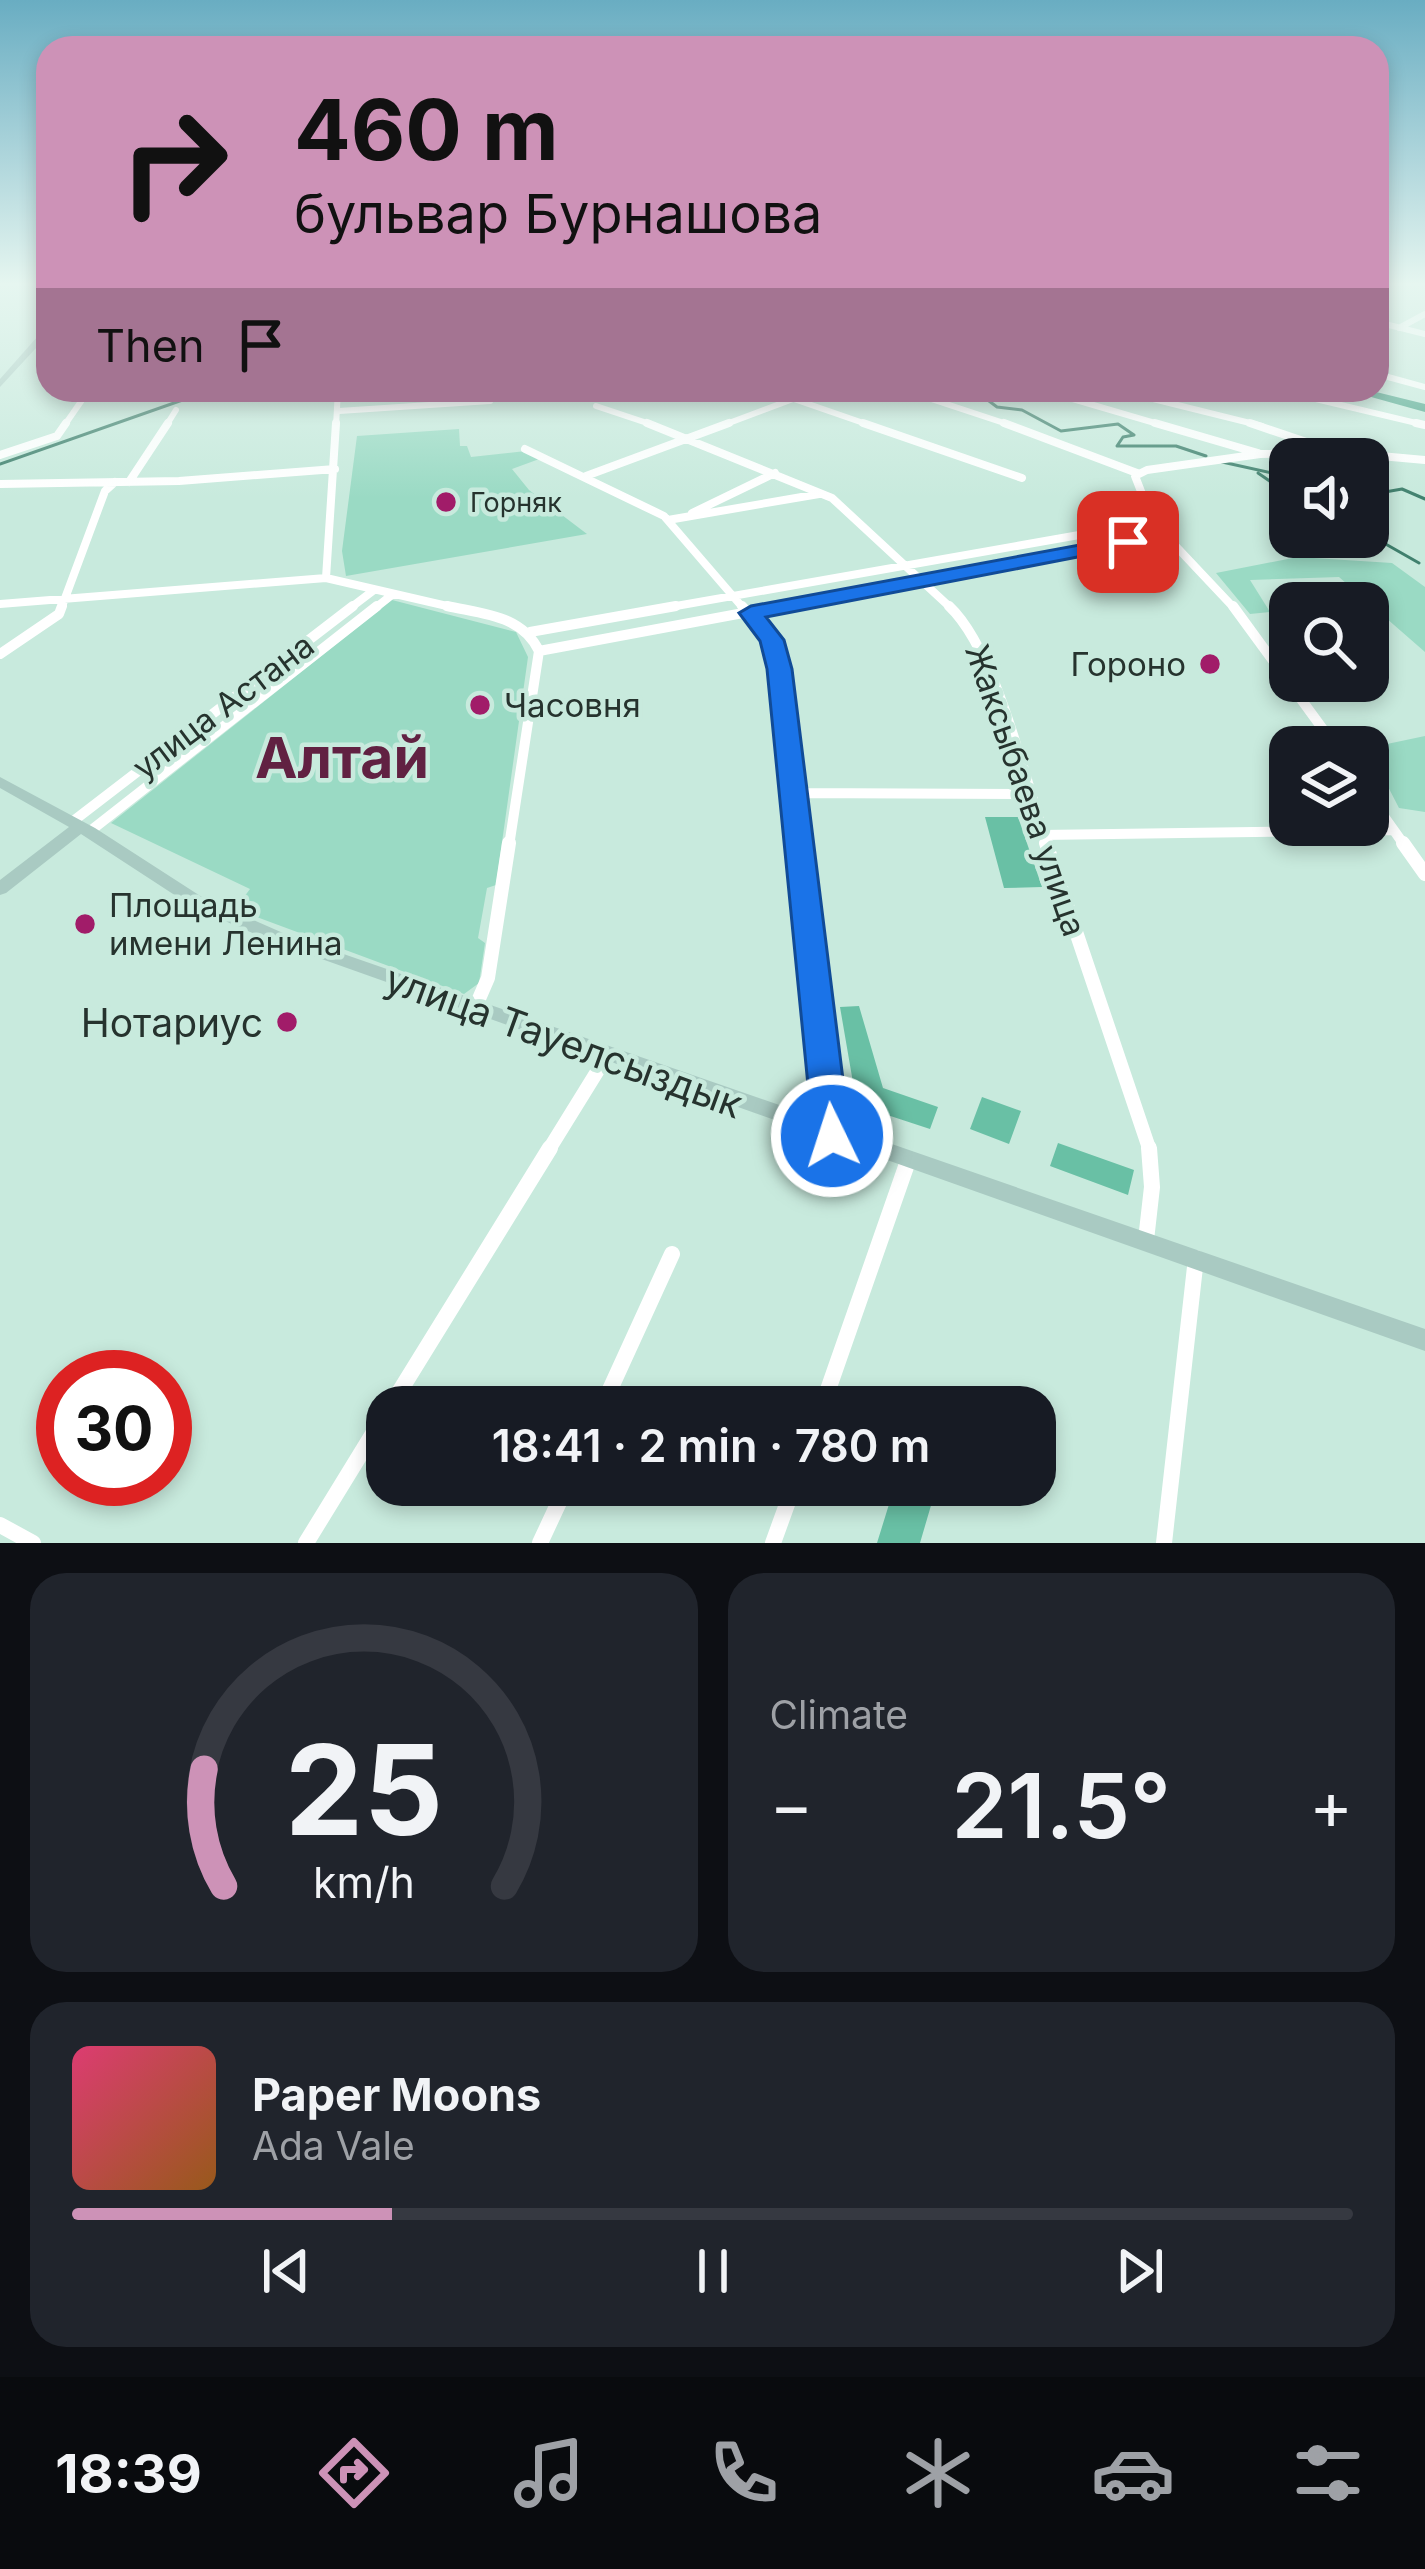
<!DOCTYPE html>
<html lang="en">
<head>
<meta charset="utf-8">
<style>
  :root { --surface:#171b24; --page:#20242c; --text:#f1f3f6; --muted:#9ea1a6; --line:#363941; --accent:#cd92b7 }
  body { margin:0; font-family:Inter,sans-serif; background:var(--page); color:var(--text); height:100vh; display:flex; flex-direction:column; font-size:45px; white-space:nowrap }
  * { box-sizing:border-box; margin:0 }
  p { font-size:39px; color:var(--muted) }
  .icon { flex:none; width:66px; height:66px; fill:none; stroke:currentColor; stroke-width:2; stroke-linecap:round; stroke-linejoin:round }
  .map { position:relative; height:1543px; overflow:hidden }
  .side { display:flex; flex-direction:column; gap:30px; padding:30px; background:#0d0f14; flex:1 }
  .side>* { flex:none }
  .banner { position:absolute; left:36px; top:36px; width:1353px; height:366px; border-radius:36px; box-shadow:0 6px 18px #0003; background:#cd92b7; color:#111; overflow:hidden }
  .controls { position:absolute; left:1269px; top:438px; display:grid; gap:24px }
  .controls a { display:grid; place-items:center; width:120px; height:120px; border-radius:24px; background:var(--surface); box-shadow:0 6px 18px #0003; font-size:60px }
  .speed { position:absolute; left:36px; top:1350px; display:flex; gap:24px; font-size:60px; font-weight:700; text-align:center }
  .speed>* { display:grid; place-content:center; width:156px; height:156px; border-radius:50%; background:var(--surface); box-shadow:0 6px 18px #0003; line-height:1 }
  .speed .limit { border:18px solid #d22; background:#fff; color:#111 }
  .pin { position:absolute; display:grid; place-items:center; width:102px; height:102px; color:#fff; margin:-51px; border-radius:24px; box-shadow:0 6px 18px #0006 }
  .me { position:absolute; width:132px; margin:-66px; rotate:356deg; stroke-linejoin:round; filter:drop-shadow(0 0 9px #0008) }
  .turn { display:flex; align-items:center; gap:42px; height:252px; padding:0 60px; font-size:54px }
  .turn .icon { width:156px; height:156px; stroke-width:2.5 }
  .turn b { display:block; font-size:84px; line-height:102px }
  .then { display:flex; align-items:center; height:114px; padding:0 60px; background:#0003; gap:24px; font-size:45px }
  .big { font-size:90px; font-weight:600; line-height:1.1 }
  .side .card { flex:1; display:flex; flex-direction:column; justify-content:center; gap:18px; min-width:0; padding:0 42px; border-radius:36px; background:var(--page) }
  .side .dial { align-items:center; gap:0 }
  .dial svg { height:312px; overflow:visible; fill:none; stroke:var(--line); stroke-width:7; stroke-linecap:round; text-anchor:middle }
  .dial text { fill:var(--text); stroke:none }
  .song { display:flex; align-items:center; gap:36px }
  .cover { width:144px; height:144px; border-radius:18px; background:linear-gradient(135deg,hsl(340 70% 55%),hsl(30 70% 35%)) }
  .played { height:12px; border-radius:6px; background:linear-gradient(90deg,var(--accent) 25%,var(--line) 25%) }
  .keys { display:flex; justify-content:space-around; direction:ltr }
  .heat { display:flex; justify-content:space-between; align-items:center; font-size:66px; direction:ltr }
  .side .tiles { flex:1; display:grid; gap:30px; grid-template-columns:1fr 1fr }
  .card:last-child { grid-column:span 2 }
  .trip { position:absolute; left:366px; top:1386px; width:690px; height:120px; border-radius:36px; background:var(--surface); box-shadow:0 6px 18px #0003; font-weight:600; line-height:120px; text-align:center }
  .tab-bar { display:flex; height:192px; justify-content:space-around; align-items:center; background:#090b0e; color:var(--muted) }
  .tab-bar .icon { width:84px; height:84px }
  .tab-bar .active { color:var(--accent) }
  .tab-bar b { font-size:54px; color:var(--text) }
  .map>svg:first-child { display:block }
</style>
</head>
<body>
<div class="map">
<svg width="1425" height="1543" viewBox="0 0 1425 1543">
  <rect width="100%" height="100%" fill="#c8eadd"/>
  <!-- green -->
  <path fill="#9adac4" d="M459,429L460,446H467L471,457L526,451L542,458L512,469L529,490L587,534L346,576L342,551L357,436Z
    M1298,557L1392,563L1425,587V652L1339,577L1250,580L1270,612L1250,614L1216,573Z
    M392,600L516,632L528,657L496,885L487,888L478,938L485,943L479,983L464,994L235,909L250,889L111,823Z
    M1425,736V812L1399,808L1368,748Z"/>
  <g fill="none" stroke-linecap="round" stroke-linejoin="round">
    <!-- stream -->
    <path stroke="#40816e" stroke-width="3" d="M957,390L977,392L997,407L1022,410L1061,431L1118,424L1134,435L1123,437L1117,446H1176L1206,456
      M1222,462L1290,477
      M0,464L211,390
      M1258,473L1277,486L1290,505
      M1368,495L1402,489L1425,499
      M1368,534L1419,563"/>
    <!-- river -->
    <path fill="#4ba389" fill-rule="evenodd" d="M1346,390H1368L1425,404V412Z"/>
  </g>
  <!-- building -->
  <path fill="#69c0a5" d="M985,817H1018L1042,887L1004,888Z
    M859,1006L883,1088L938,1107L930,1129L863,1107L856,1100L840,1007Z
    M982,1097L1021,1111L1009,1144L970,1129Z
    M1058,1143L1134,1170L1128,1195L1050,1166Z
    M895,1485H937L920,1543H877Z"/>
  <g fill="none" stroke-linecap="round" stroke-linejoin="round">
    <!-- street-far4 -->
    <path stroke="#fff" stroke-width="6" d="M1377,322L1425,334
      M1399,328L1425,314
      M1377,374L1425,387
      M768,390L872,426
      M904,390L1013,426
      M1042,390L1165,426
      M1117,390L1262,426
      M1278,390L1425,425
      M596,406L656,426
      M339,411L490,401
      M64,426L89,390
      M166,426L176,410
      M336,426L338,390
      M721,426L793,399"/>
    <!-- street-far3 -->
    <path stroke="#fff" stroke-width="8" d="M647,423L832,498L952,609
      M863,423L1022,478
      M1004,423L1137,473
      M1155,423L1258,453
      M1250,423L1336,452L1425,460
      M1416,423L1425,425
      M525,449L664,516L744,609
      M0,455L57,436L66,423
      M586,476L729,423
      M129,482L168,423
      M0,484L179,481L335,469
      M692,513L775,473
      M668,520L819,494
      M326,578L336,423
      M0,604L326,578L460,609
      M61,609L105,491L115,482
      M349,609L374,590
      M374,609L393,594
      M659,609L1153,522
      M765,609L1165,535
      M1235,609L1153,522L1135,476L1147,470L1260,454L1336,452"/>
    <!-- street-far2 -->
    <path stroke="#fff" stroke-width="10" d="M447,606C483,614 522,615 539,651
      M742,606L772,641L800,846
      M949,606C996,650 1026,782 1047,846
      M1233,606L1336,747
      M530,632L676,606
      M539,651L781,606
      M0,654L59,614L62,606
      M795,793L1026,794
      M1368,794L1405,846
      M72,822L353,606
      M89,832L377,606
      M1041,835L1393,830
      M509,846L539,651"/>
    <!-- street-far1 -->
    <path stroke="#fff" stroke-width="14" d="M800,843L832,1132
      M1046,843L1150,1151
      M1403,843L1425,874
      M475,1008L488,978L509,843
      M548,1151L608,1054"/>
    <!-- street -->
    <path stroke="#fff" stroke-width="16" d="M1146,1240L1152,1187L1149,1148
      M390,1407L550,1148
      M602,1407L672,1254
      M822,1407L908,1161
      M0,1525L33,1543
      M306,1543L387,1411
      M540,1543L567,1485
      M773,1543L794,1485
      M1164,1543L1196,1258"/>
    <!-- secondary -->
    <path fill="#a9cac2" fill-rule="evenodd" d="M45,328H48V335L0,387V379Z
      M0,777L95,828L205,899L283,933L1425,1329V1351L271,941L193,907L81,834L6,893L0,895V880L69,827L0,788Z"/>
  </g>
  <!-- sky -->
  <linearGradient id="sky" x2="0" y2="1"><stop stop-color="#69adc2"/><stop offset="0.57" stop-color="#e6f6f0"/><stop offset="1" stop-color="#e6f6f0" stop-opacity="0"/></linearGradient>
  <rect width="1425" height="498" fill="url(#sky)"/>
  <!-- route -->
  <path fill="#1a73e8" stroke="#114b97" stroke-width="3" d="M1128,536L1138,542L1135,546L766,617L784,640L792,669L850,1136L845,1146L832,1151L818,1146L813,1136L767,669L760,641L739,613L751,606Z"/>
  <!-- markers -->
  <g fill="#a11c69" stroke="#c8eadd" stroke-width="4.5">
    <circle cx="446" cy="502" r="12"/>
    <circle cx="1210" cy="664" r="12"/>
    <circle cx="480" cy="705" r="12"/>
    <circle cx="85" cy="924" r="12"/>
    <circle cx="287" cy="1022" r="12"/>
  </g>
  <g text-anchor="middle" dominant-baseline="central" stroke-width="9" stroke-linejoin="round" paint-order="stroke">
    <!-- far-poi labels -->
    <g font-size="27" fill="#26332e" stroke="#c8eadd" text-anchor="start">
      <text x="470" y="502">Горняк</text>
    </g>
    <!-- poi labels -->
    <g font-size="33" fill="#26332e" stroke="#c8eadd" text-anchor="start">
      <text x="1186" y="664" text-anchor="end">Гороно</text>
      <text x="504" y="705">Часовня</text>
      <text x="109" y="905">Площадь<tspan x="109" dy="38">имени Ленина</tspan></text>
    </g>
    <!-- street labels -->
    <g font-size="33" fill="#26332e" stroke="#c8eadd">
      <text transform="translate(223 706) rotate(-37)">улица Астана</text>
      <text transform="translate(1026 790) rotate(71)">Жаксыбаева улица</text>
    </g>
    <!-- near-poi labels -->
    <g font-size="39" fill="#26332e" stroke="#c8eadd" text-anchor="end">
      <text x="263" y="1022">Нотариус</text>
    </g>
    <!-- near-street labels -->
    <g font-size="39" fill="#26332e" stroke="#c8eadd">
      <text transform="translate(564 1041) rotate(20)">улица Тауелсыздык</text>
    </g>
    <!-- town labels -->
    <g font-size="57" font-weight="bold" fill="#612142" stroke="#c8eadd">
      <text x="342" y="757">Алтай</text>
    </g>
  </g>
</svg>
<div class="controls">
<a><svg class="icon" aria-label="sound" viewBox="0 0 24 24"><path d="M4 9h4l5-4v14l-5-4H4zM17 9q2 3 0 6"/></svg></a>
<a><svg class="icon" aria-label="search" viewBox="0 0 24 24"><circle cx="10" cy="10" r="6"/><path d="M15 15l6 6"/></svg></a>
<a><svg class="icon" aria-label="layers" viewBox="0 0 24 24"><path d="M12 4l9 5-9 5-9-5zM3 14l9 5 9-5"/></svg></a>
</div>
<div class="speed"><div class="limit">30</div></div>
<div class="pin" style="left:1128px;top:542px;background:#d93025"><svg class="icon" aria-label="arrive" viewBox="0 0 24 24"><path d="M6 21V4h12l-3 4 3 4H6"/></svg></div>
<svg class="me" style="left:832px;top:1136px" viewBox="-20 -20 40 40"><circle r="17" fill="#1a73e8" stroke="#fff" stroke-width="3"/><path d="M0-11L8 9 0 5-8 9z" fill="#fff"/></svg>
<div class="trip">18:41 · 2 min · 780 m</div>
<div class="banner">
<div class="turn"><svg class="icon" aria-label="right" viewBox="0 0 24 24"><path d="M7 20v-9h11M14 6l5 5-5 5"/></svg><div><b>460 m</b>бульвар Бурнашова</div></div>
<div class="then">Then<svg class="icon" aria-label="arrive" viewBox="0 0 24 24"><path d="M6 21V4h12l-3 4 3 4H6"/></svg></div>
</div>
</div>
<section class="side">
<div class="tiles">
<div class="card dial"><svg viewBox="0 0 100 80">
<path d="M14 69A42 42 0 1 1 86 69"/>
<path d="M14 69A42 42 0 0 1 9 39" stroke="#cd92b7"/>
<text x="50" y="56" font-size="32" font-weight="700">25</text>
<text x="50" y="72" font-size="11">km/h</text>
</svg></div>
<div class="card"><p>Climate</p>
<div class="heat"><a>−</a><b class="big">21.5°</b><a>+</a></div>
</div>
<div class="card">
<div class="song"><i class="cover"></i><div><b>Paper Moons</b><p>Ada Vale</p></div></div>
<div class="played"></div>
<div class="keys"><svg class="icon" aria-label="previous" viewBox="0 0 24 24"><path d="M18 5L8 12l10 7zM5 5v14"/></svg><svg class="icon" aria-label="pause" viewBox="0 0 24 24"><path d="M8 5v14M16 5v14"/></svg><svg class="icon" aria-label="next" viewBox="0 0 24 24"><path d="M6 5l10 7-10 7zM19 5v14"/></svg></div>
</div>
</div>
</section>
<nav class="tab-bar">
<b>18:39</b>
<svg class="icon active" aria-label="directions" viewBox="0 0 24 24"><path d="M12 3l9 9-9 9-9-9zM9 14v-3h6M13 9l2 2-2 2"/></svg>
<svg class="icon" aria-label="music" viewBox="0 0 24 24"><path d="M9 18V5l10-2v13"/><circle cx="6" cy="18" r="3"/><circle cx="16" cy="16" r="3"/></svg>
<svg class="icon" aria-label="phone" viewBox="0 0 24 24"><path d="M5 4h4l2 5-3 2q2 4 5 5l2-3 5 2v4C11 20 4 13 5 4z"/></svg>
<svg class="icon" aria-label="climate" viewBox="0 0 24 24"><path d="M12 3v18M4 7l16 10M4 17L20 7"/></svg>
<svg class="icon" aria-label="car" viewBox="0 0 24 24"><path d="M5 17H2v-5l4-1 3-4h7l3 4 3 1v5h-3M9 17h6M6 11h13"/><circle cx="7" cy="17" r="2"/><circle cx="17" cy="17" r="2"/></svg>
<svg class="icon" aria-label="filters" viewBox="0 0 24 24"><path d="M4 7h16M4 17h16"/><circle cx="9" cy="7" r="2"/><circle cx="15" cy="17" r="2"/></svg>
</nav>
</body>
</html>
